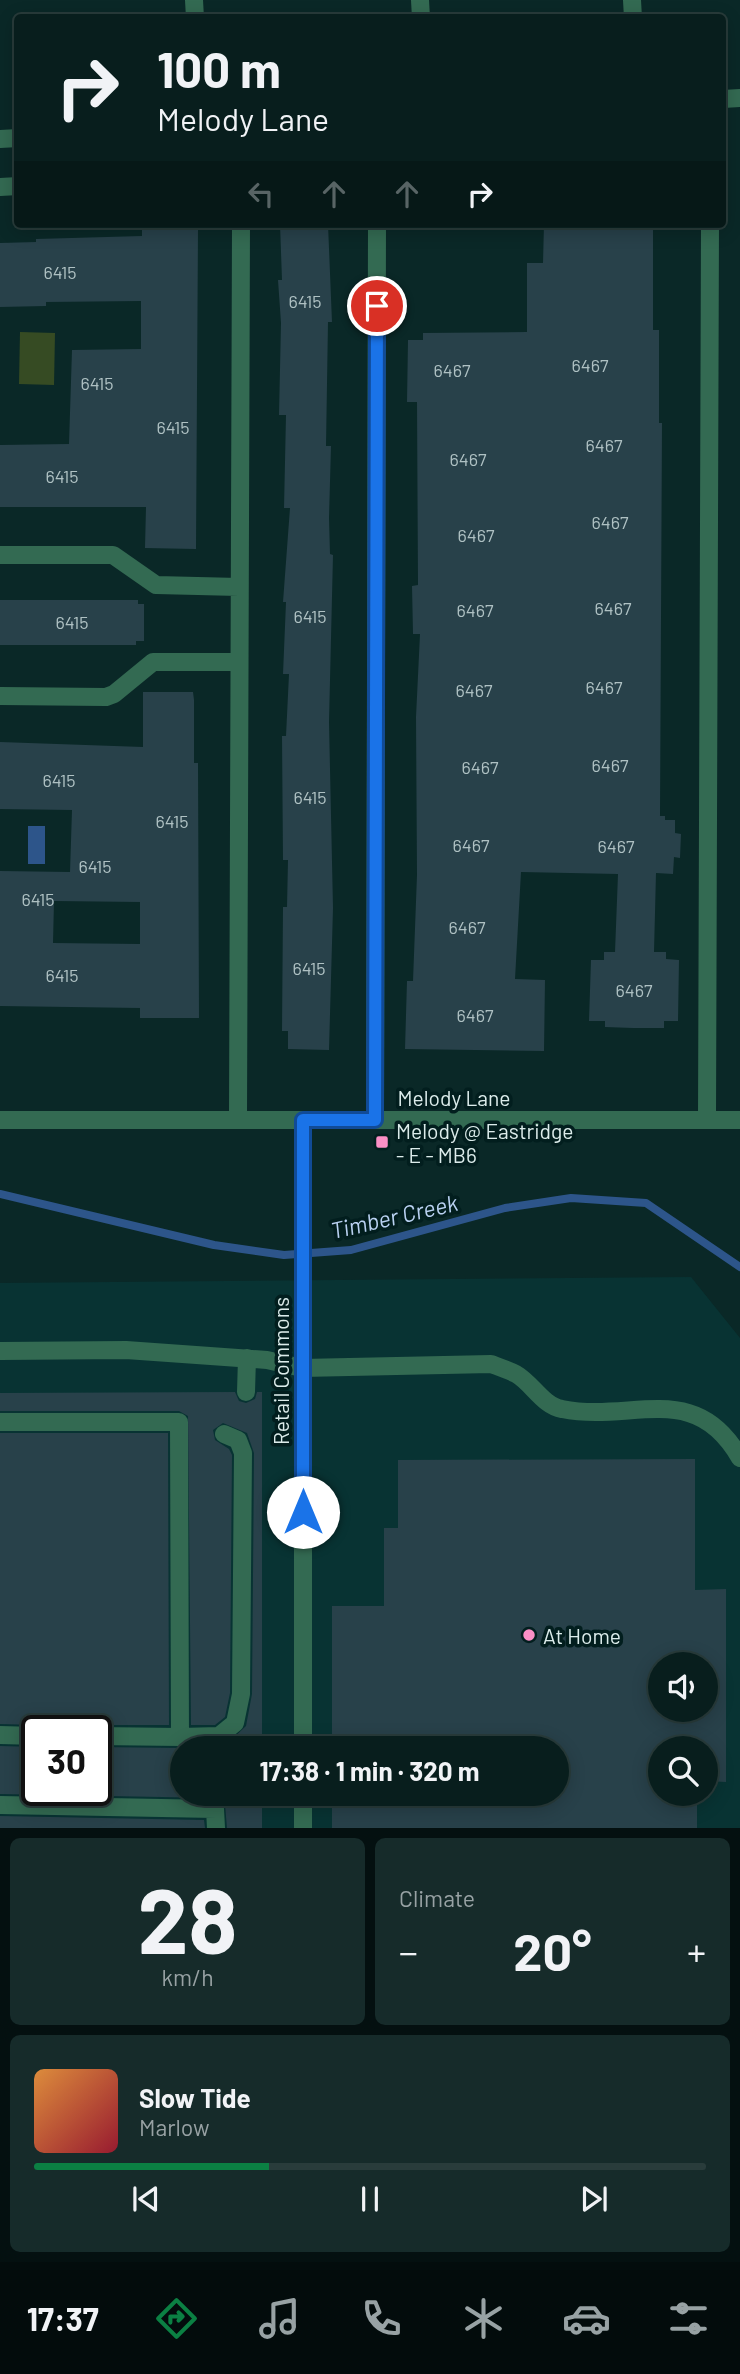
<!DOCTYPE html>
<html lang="en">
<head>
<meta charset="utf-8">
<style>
  :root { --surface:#081e1d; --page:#162b2a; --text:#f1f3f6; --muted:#98a2a4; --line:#293c3b; --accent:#0b8043 }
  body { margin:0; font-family:Barlow,sans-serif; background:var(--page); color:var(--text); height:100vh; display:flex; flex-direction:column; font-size:26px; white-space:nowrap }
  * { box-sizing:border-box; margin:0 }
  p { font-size:23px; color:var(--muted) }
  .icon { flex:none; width:38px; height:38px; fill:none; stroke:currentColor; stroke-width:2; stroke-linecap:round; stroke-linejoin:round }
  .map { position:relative; height:1828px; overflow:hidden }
  .panel { display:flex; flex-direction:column; gap:10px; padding:10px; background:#041010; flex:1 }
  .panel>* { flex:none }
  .guide { position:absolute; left:14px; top:14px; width:712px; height:214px; border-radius:7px; box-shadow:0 4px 18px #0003,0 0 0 2px var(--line); background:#081e1d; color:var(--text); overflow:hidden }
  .buttons { position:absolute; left:648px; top:1652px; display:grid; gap:14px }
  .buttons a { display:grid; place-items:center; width:70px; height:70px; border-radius:50%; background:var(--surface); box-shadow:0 4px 18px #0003,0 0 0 2px var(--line); font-size:35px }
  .speed { position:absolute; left:21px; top:1715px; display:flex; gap:14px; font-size:35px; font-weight:700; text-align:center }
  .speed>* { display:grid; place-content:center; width:91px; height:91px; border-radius:50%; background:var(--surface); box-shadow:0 4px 18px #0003,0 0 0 2px var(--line); line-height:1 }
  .speed .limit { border:4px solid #111; border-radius:10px; background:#fff; color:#111 }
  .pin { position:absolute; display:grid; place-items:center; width:60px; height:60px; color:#fff; margin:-30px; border:4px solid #fff; border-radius:50%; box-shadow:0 2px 7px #0007 }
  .me { position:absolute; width:77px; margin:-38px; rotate:0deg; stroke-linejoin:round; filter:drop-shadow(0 0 5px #0008) }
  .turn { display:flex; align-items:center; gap:24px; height:147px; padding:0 28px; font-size:32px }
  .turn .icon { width:91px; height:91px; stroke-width:2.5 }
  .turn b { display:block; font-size:49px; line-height:60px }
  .lanes { display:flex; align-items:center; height:66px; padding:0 28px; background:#0003; justify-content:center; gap:35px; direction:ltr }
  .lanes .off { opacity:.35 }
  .big { font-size:52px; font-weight:700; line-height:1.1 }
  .panel .tile { flex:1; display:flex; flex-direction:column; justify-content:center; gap:10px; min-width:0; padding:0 24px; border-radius:10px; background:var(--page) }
  .panel .dial { align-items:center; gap:0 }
  .dial b { font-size:91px; line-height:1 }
  .song { display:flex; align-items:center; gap:21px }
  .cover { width:84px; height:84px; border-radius:10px; background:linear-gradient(135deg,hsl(30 70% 55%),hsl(350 70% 35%)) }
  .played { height:7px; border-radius:4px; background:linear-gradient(90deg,var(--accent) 35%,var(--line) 35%) }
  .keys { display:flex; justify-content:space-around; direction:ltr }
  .heat { display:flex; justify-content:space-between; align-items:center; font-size:38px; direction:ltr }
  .panel .tiles { flex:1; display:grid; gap:10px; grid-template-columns:1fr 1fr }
  .tile:last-child { grid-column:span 2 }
  .trip { position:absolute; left:170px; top:1736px; width:399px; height:70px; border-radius:35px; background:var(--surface); box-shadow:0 4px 18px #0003,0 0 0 2px var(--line); font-weight:700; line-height:70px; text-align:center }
  .dock { display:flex; height:112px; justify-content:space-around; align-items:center; background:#030c0c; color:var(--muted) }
  .dock .icon { width:49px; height:49px }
  .dock .active { color:var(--accent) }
  .dock b { font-size:32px; color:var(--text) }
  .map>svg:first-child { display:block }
</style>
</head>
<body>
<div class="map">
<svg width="740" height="1828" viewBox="0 0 740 1828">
  <rect width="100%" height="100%" fill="#0a2827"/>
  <!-- built -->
  <path fill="#083333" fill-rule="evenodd" d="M691,1277L740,1338V1828H0V1283ZM660,1664H705V1710H660ZM37,1731H96V1790H37ZM182,1748H556V1794H182ZM660,1748H705V1794H660Z"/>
  <!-- green -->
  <path fill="#364b23" d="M20,332L55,333L54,385L19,384Z"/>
  <!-- water -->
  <path fill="#2d558a" d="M28,826H45V864H28Z"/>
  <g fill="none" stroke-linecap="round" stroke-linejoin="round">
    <!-- stream -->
    <path stroke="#2d558a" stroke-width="8" d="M0,1194L214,1245L284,1255L351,1250L505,1208L571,1198L646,1203L740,1267"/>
  </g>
  <!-- building -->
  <path fill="#28414a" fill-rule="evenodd" d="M280,224H328L332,322H328L326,446H331L329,518L330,554L333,555L329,722L333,908L329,1050L288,1049V1031H282L283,907H287L288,860H283L282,736H286L289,674H283L286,602H283L290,508H284L286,415H279L281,323L278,280H282Z
    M544,224H653V330H659V423H662L660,816H665V820H675V833L681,834L680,858L674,857L673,874L656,873L654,952H666V959L679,960L678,1021H664V1028H633L605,1027V1021H589L591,960H604V952H615L618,874L521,872L515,979L545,980L544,1051L405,1049L407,981H413L417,875L416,717L420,634H413L412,586L418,585L417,402H407L408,340H423V333L527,332V263H543Z
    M142,230H198L196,549L145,548L146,507H0V445L69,444L72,350L141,349V301L46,302V306L0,307V243L36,242V239L142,236Z
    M0,600H138V604H144V641H136V645H0Z
    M143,692H193L194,700V763H198L199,1018H140V1008L0,1006V871L70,872L72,810L0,809V742L143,747ZM54,901L140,902V944L53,943Z
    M235,1392L239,1401L246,1403L255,1399L257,1392H262V1748H230V1741L246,1726L252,1694L254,1453L247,1433L223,1423L213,1430L215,1440L229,1449L232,1455L230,1693L225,1717L215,1725H191L188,1416L179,1411H0V1393Z
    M0,1433H168L169,1725H96L86,1731H47L37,1725L0,1724Z
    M695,1459V1590L726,1589V1782L705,1781V1748H660V1794H697V1828H332V1794H556V1748H332V1606H384V1528H398V1460ZM660,1664H705V1710H660Z
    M0,1746L37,1747V1790H96V1747L182,1748V1794H262V1828H227L225,1804L215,1798L0,1794Z
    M0,1816L204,1820L205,1828H0Z"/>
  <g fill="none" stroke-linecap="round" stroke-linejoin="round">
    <!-- minor -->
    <path stroke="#336a52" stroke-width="18" d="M194,0L195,18
      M420,0L421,18
      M632,0L633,18
      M723,99L740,98
      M0,139L18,138
      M0,187L18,186
      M0,555H113L156,585L239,587
      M0,696L106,697L114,694L153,662H239
      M0,1120H740
      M238,1120L241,224
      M375,1120L377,224
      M707,1120L710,224
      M0,1351L126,1350L267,1360L302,1368L491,1364C499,1367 508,1370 516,1374C532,1383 543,1406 562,1409C633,1423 695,1379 740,1458
      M246,1392L247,1358
      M0,1422H179L180,1737L96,1736
      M0,1735L37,1736
      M219,1736L235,1723L241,1694L243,1453L238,1440L224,1434
      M180,1737L219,1736V1746
      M303,1748V1120
      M303,1794V1828
      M0,1805L215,1809L216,1828"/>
  </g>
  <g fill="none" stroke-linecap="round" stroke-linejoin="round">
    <!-- route casing -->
    <g stroke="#114b97" stroke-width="18">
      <path id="route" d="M303,1512V1120H375L377,306"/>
    </g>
    <!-- route -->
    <use href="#route" stroke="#1a73e8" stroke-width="12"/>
  </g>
  <!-- markers -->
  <g fill="#fb8fc6" stroke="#021e1e" stroke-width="2.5">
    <rect x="375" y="1135" width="14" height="14" rx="3.5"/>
    <circle cx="529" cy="1635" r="7"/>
  </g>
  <g text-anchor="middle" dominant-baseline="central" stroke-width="7" stroke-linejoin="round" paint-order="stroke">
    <!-- number labels -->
    <g font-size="18" fill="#afc1c3">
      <text x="60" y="272">6415</text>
      <text x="305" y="301">6415</text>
      <text x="590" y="365">6467</text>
      <text x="452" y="370">6467</text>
      <text x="97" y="383">6415</text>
      <text x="173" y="427">6415</text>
      <text x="604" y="445">6467</text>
      <text x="468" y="459">6467</text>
      <text x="62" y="476">6415</text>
      <text x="610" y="522">6467</text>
      <text x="476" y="535">6467</text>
      <text x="613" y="608">6467</text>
      <text x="475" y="610">6467</text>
      <text x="310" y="616">6415</text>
      <text x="72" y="622">6415</text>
      <text x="604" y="687">6467</text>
      <text x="474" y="690">6467</text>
      <text x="610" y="765">6467</text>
      <text x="480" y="767">6467</text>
      <text x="59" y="780">6415</text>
      <text x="310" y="797">6415</text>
      <text x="172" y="821">6415</text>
      <text x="471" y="845">6467</text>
      <text x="616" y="846">6467</text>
      <text x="95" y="866">6415</text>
      <text x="38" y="899">6415</text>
      <text x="467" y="927">6467</text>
      <text x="309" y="968">6415</text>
      <text x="62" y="975">6415</text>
      <text x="634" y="990">6467</text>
      <text x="475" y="1015">6467</text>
    </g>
    <!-- street labels -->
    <g font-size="21" fill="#dceceb" stroke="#021e1e">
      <text x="454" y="1097">Melody Lane</text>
      <text transform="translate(280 1371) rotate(-90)">Retail Commons</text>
    </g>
    <!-- poi labels -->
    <g font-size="21" fill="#dceceb" stroke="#021e1e" text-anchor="start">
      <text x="396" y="1130">Melody @ Eastridge<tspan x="396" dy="24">- E - MB6</tspan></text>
      <text x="543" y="1635">At Home</text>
    </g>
    <!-- water labels -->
    <g font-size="23" font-style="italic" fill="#b9d1f1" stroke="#021e1e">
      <text transform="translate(394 1216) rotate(-13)">Timber Creek</text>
    </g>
  </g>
</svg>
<div class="buttons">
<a><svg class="icon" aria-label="sound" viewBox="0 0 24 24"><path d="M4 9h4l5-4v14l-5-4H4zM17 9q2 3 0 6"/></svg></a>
<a><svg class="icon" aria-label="search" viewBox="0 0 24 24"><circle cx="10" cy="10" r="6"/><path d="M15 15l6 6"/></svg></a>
</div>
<div class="speed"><div class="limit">30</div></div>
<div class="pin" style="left:377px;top:306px;background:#d93025"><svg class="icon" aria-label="arrive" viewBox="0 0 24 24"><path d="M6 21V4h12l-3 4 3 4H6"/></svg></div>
<svg class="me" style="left:303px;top:1512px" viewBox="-20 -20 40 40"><circle r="19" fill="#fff"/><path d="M0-13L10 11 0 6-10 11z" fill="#1a73e8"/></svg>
<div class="trip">17:38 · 1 min · 320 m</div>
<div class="guide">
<div class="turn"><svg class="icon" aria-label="right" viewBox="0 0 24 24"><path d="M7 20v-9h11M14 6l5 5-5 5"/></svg><div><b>100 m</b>Melody Lane</div></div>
<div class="lanes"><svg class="icon off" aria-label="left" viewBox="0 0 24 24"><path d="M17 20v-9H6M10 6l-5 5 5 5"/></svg><svg class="icon off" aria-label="ahead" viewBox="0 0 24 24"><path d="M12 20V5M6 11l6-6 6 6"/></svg><svg class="icon off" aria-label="ahead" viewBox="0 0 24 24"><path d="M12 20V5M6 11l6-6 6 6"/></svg><svg class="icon" aria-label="right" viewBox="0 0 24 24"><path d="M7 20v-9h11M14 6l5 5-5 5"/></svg></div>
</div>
</div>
<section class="panel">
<div class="tiles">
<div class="tile dial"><b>28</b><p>km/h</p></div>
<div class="tile"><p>Climate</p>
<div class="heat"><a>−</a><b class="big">20°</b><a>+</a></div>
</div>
<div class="tile">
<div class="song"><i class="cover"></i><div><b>Slow Tide</b><p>Marlow</p></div></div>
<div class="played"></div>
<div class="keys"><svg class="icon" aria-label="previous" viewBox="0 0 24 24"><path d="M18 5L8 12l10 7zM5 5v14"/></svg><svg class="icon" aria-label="pause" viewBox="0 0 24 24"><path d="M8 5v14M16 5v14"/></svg><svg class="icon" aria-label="next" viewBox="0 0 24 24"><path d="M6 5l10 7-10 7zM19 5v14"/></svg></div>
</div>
</div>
</section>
<nav class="dock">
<b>17:37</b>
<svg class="icon active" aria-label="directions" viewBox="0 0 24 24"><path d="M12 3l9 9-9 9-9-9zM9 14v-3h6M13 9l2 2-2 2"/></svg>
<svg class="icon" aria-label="music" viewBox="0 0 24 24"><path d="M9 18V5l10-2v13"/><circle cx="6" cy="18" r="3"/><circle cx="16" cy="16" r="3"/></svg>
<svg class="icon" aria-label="phone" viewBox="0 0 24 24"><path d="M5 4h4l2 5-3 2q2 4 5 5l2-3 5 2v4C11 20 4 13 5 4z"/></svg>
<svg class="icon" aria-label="climate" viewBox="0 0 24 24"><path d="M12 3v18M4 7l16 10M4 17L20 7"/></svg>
<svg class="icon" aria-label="car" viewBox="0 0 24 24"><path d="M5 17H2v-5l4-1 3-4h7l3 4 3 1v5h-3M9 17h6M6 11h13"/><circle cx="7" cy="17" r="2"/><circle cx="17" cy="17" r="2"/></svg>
<svg class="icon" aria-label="filters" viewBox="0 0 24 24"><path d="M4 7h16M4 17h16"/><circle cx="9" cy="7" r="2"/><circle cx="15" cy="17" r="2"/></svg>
</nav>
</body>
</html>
